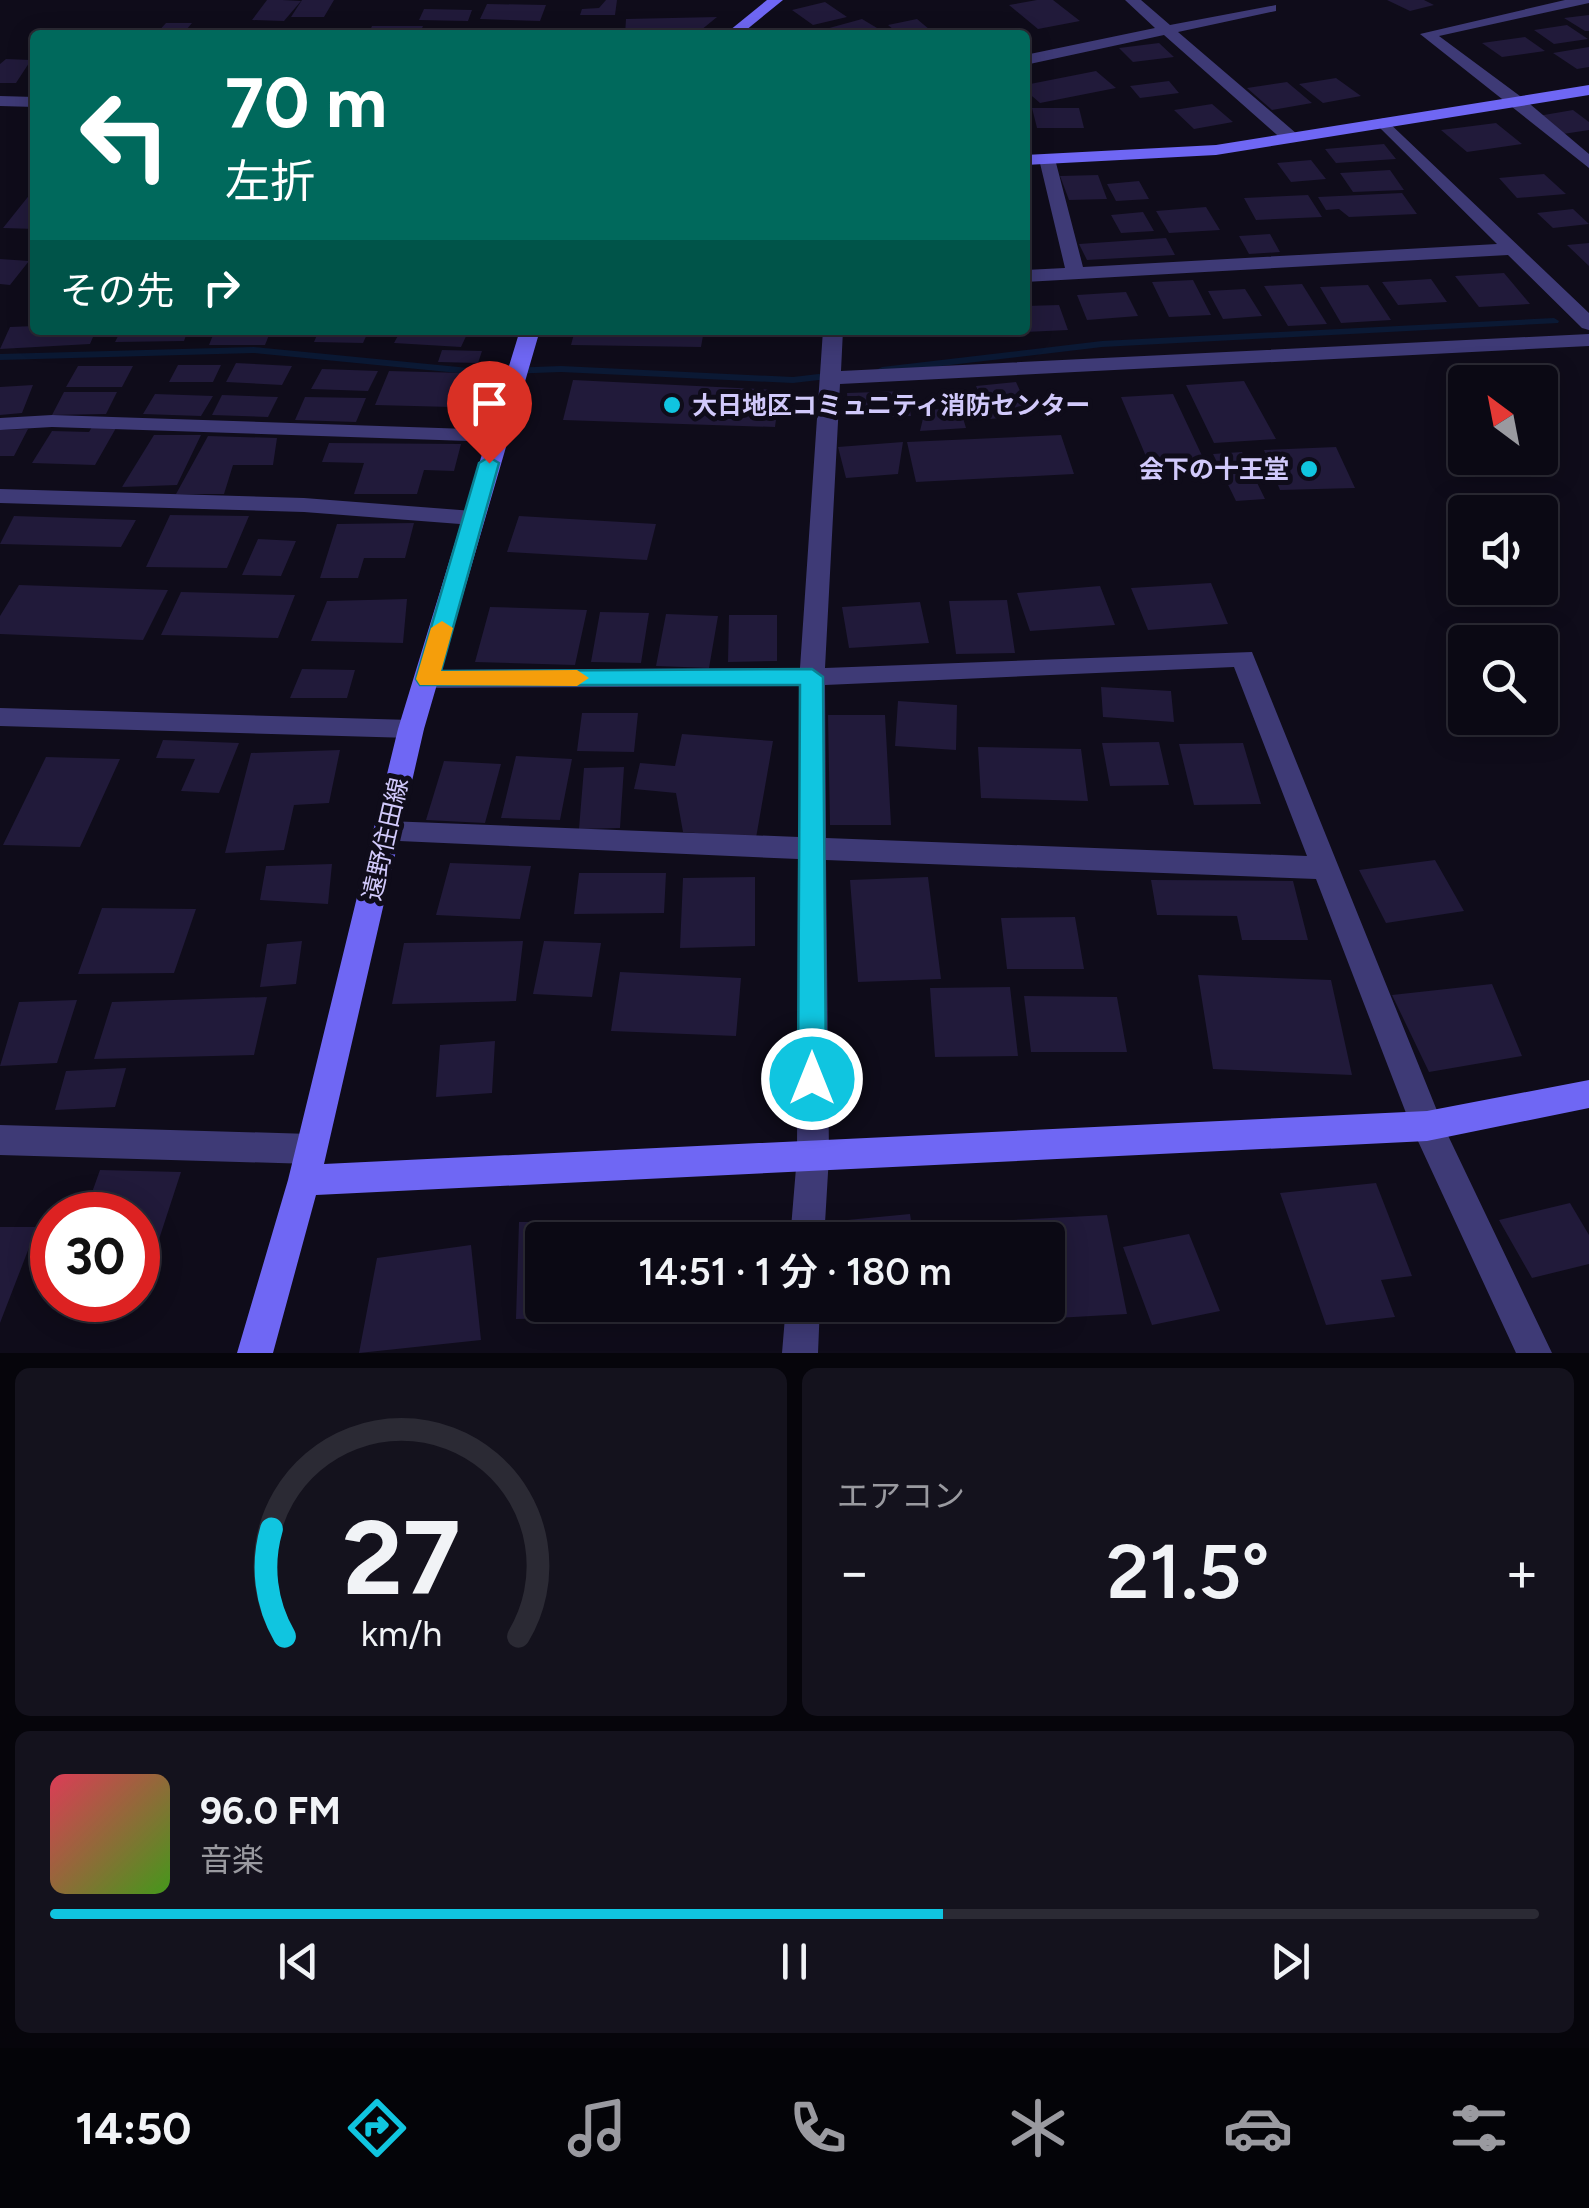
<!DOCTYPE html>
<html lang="ja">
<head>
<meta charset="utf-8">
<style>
  :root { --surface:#0b0914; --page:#14121d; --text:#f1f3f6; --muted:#9a9aa0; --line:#2b2a34; --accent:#10c5e0 }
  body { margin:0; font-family:Figtree,"Noto Sans JP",sans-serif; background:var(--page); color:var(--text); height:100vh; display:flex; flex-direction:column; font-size:38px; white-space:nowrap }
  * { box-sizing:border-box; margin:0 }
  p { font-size:32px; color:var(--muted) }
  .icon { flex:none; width:55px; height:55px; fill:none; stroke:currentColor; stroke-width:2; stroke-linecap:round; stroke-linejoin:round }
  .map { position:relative; height:1353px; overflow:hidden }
  .details { display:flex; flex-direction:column; gap:15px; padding:15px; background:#06050b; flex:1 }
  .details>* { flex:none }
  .guide { position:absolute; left:30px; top:30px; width:1000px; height:305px; border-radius:10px; box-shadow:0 5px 25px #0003,0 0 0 2px var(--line); background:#00695c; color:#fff; overflow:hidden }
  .needle { width:65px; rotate:328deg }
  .buttons { position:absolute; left:1448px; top:365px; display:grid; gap:20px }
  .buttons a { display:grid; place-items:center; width:110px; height:110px; border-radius:10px; background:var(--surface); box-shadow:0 5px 25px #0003,0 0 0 2px var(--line); font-size:50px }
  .speed { position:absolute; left:30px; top:1192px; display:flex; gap:20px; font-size:50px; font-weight:700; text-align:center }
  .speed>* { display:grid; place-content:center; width:130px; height:130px; border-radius:50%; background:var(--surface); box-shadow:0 5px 25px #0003,0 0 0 2px var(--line); line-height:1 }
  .speed .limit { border:15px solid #d22; background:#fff; color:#111 }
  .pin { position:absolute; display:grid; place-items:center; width:85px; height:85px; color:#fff; margin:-102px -42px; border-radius:50% 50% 50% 0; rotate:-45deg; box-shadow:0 0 10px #0007 }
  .pin .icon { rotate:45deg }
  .me { position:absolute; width:110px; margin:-55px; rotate:0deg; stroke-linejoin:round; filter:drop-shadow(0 0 8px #0008) }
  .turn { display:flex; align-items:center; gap:35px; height:210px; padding:0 30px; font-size:45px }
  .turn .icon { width:130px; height:130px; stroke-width:2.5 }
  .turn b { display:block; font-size:70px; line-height:85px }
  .then { display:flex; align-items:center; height:95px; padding:0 30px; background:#0003; gap:20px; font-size:38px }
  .big { font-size:75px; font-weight:600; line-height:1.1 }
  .details .tile { flex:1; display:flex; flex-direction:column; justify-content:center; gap:15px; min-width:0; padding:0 35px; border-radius:15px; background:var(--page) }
  .details .dial { align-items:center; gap:0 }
  .dial svg { height:260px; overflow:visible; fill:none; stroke:var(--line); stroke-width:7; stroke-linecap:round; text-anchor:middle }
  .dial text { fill:var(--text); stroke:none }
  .song { display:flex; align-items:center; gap:30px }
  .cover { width:120px; height:120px; border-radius:15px; background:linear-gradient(135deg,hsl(350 70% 55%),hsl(100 70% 35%)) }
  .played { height:10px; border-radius:5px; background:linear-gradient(90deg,var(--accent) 60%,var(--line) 60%) }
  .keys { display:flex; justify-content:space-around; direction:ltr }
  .heat { display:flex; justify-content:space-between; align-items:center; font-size:55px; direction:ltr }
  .details .tiles { flex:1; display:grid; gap:15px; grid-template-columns:1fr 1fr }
  .tile:last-child { grid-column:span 2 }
  .trip { position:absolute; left:525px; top:1222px; width:540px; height:100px; border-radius:10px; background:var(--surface); box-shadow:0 5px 25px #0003,0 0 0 2px var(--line); font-weight:600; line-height:100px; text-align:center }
  .tabs { display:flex; height:160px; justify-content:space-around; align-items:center; background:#040408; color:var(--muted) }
  .tabs .icon { width:70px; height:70px }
  .tabs .current { color:var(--accent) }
  .tabs b { font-size:45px; color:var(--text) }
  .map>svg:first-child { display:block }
</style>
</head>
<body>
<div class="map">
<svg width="1589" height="1353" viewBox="0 0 1589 1353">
  <rect width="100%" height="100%" fill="#0f0c1a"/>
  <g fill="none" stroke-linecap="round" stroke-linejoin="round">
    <!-- stream -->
    <path fill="#0b1934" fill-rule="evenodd" d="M1554,318L1559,321L1558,323L1102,347L882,373L876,370L882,367L1102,341Z
      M254,347L479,369L561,366L793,377L836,372L842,375L836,378L793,383L561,372L479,375L254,353L0,360V354Z"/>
  </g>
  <!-- building -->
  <path fill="#211a3a" d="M267,0H282L301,1L284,21L252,20Z
    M302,0H334L324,17H291Z
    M606,0H617L615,15H580L582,9L599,8Z
    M1037,0H1053L1080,21L1038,29L1009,5Z
    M1387,0H1424L1434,5L1410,11Z
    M825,2L847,17L813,25L792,10Z
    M487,4L546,5L540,21L480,19Z
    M424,9L472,10L468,21L419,20Z
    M1589,15V31H1585L1564,18Z
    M717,17L695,35H625L626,19Z
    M862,19L882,31L830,35L822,30Z
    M917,19L936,35H900L888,25Z
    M166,23H192L182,35H155Z
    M1567,25L1588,39L1554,44L1534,30Z
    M372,26H423L419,35H368Z
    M1525,37L1545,51L1502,57L1482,43Z
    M1159,43L1174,57L1133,62L1119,48Z
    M1589,47V67L1577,69L1553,53Z
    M6,59L31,60L16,83H0V64Z
    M1096,71L1116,88L1040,103L1025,90V85Z
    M1336,78L1361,96L1323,103L1299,84Z
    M1169,81L1179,93L1140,98L1130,86Z
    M1287,82L1312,103L1272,110L1247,88Z
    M1212,104L1233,122L1194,129L1174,110Z
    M1032,108H1079L1084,128H1037Z
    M1573,110L1589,122V130L1563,134L1538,116Z
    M1496,123L1522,144L1467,152L1441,130Z
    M1384,144L1396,159L1336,163L1325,149Z
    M1311,160L1326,179L1291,182L1277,163Z
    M1390,170L1404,190L1353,192L1340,173Z
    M1544,174L1566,194L1517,198L1499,178Z
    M1098,175L1107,199L1069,200L1060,176Z
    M1139,181L1149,199L1116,201L1107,184Z
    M35,188V229L3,228Z
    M1402,193L1417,214L1349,217L1339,209L1326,210L1318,197Z
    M1308,195L1322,217L1256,220L1244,198Z
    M1206,207L1220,230L1169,233L1156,211Z
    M1573,209L1589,224L1553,228L1537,213Z
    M1143,212L1154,231L1121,233L1111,215Z
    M1270,234L1280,252L1249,254L1239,236Z
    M1166,238L1175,255L1087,260L1079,244Z
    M1589,243V266L1567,245Z
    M0,259L29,261L10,285L0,284Z
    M1504,273L1530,304L1479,307L1455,276Z
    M1431,279L1447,302L1398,305L1382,282Z
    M1193,280L1211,315L1169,317L1152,282Z
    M1302,284L1327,324L1288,326L1264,286Z
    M1368,285L1391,320L1341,323L1320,287Z
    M1245,289L1262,316L1223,319L1208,291Z
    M1126,292L1138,316L1087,320L1077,295Z
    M1059,305L1068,330L1025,332V306Z
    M35,326V330H96L90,344L0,349L10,327Z
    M121,330H188L184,341L115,342Z
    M215,330H271L265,345H209Z
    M319,330H369L363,343L314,342Z
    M401,330H469L461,347L394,343Z
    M575,330H704L701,347L571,345Z
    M442,350L482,351L478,363L438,362Z
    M236,363L292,366L282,385L226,382Z
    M178,365H221L213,382H169Z
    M78,366H133L122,387H66Z
    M322,369L378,371L368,391L311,389Z
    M389,371L465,373L452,407L375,405Z
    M573,380L780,390L775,427L563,420Z
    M1244,381L1276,439L1214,443L1186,385Z
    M1016,382L1031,415L990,419L976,386Z
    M33,385L22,413L0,415V387Z
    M907,391L911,416L849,418L847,393Z
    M64,392H117L106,414L52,415Z
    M155,394L213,396L201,416L143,414Z
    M1173,394L1205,462L1150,466L1121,397Z
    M222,395L278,397L268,417L212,415Z
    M305,397L366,398L356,422L295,420Z
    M960,408L966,428L920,431L925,410Z
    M92,427L116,428L95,465L32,463L52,431L89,432Z
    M28,429L14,456H0V430Z
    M154,435H201L177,485L122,487Z
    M1061,435L1074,474L916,482L907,442Z
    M208,436L277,438L273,465H233L224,494H176Z
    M903,442L898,474L846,478L838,447Z
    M329,443L461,444L454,471L424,470L417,494H354L364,463L322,462Z
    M1336,447L1355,488L1280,490L1264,450Z
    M1242,452L1265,499L1236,501L1213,454Z
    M170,515L249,516L227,568L146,567Z
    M14,516L136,520L121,547L0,544Z
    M519,516L656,524L647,560L507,552Z
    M414,523L405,558H364L358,578H320L337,524Z
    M258,539L296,541L281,576L242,575Z
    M1211,583L1228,624L1148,630L1131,588Z
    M19,585L168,590L143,640L0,634V616Z
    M1100,586L1115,625L1030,631L1017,593Z
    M181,592L295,595L278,638L161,635Z
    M407,599L403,643L311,641L327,601Z
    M1007,600L1015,653L956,654L949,601Z
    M920,602L929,643L849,648L842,607Z
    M490,607L587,610L575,665L475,662Z
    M600,612L649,613L641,663L591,662Z
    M666,614L718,616L709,668L656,666Z
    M729,615H777V661L728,662Z
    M302,669L355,670L347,698H290Z
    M1101,687L1171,691L1174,722L1103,717Z
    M898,701L957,705L956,750L895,746Z
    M582,713H638L634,752L577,751Z
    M828,715H885L891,825H830Z
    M682,734L773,741L756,838L683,832L676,793L634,789L640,763L675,766Z
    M163,740L239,743L219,793L181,791L195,759L156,758Z
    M1159,742L1169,785L1110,786L1102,743Z
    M1243,743L1261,804L1194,805L1179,744Z
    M978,747L1081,749L1088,801L981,798Z
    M340,750L329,803L294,805L284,850L225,853L251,753Z
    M516,756L572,759L560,820L501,818Z
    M46,757L120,759L80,847L3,845Z
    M444,761L501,764L485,823L426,820Z
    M624,767L620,828L579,829L584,768Z
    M1435,860L1464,911L1386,923L1359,870Z
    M450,863L531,866L520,919L436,915Z
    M332,864L328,904L260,900L266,866Z
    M579,873H666L664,913L574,914Z
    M755,877V946L680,948L683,878Z
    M928,877L941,979L858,982L850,880Z
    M1151,880L1293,881L1308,940H1242L1237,916L1157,915Z
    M102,908L196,909L174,973L78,974Z
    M1075,917L1084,969H1007L1001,918Z
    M302,941L296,984L260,987L267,944Z
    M523,941L516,1001L392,1004L404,943Z
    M544,941L601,943L592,997L533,994Z
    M620,972L741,978L736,1036L611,1031Z
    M1198,975L1331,980L1352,1075L1213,1069Z
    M1492,984L1522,1056L1429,1072L1392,995Z
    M1010,987L1018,1056L935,1057L930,988Z
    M1024,996L1117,997L1127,1052H1031Z
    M267,997L254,1055L94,1059L112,1002Z
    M77,1000L57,1063L0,1066L19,1002Z
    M495,1041L492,1093L436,1097L440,1045Z
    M126,1068L115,1107L55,1110L66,1071Z
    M100,1170L181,1172L145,1282H138V1215H84Z
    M1376,1183L1412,1276L1381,1280L1395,1317L1326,1325L1280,1193Z
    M1570,1203L1589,1235V1264L1532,1278L1499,1220Z
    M910,1214L914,1240H839L837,1221Z
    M1107,1215L1127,1314L987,1322L984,1305H1048V1240H976L973,1222Z
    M519,1222H718L717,1240H542V1305H713L712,1315L516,1319Z
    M0,1227H37L0,1323Z
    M1189,1234L1220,1311L1152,1325L1123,1247Z
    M471,1245L481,1340L359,1353L377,1258Z
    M848,1305H925V1309L849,1316Z"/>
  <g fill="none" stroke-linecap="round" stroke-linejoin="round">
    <!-- street -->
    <path fill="#3e3a76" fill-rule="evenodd" d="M1125,0H1141L1170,25L1276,5V11L1178,32L1297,134V142H1285L1164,35L1025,65V55L1155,28Z
      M1565,0H1589V3L1439,36L1524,99L1589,154V168L1420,34Z
      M0,96L35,97V107L0,106Z
      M1384,118L1589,313V330L1582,328L1508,255L1025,282V270L1065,268L1039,159L1047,154L1055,159L1083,267L1497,244L1378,126V120Z
      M823,330H843L841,371L1589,334V346L840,384L825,668L1252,652L1442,1123L1552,1353H1516L1411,1126L1316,879L826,860L829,1156L824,1240H790L797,1156L798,859L377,840L373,832L377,824L387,821L799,837V686L428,688L415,679L428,670L800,668ZM1234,667L1307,856L826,838L825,685Z
      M52,415L498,430L509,436L498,442L52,427L0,430V418Z
      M0,489L304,498L473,511L484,518L473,525L304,512L0,503Z
      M0,708L411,720L420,722L424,729L420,736L411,738L0,726Z
      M0,1125L311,1134L322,1139L327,1149L322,1159L311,1164L0,1155Z
      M786,1305H820L818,1353H782Z"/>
    <!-- secondary -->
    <path fill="#6f67f4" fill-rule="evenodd" d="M767,0H783L740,35H724Z
      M1589,85V95L1216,155L1025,165V155L1216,145Z
      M520,330H540L424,729L324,1164L1427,1111L1589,1080V1108L1427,1141L316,1195L273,1353H237L288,1180L398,729Z"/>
  </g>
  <!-- route -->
  <path fill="#10c5e0" stroke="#0a8092" stroke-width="2.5" d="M489,457L499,463L441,671L812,669L823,677L826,1079L822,1088L812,1092L802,1088L798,1079L800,685H420L416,679L479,463Z"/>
  <!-- slow -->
  <path fill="#f59e0b" d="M442,621L453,628L441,671L577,670L589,678L577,686L420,685L416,679L431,628Z"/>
  <!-- markers -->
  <g fill="#10c5e0" stroke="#0f0c1a" stroke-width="4">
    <circle cx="672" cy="405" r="10"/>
    <circle cx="1309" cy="469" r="10"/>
  </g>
  <g text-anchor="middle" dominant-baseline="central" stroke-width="10" stroke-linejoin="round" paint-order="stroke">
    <!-- poi labels -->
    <g font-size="25" font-weight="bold" fill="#d1c9fb" stroke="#0f0c1a" text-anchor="start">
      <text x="692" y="405">大日地区コミュニティ消防センター</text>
      <text x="1289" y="469" text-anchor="end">会下の十王堂</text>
    </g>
    <!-- street labels -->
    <g font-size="25" fill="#d1c9fb" stroke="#0f0c1a">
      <text transform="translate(385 839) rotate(-77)">遠野住田線</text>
    </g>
  </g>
</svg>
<div class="buttons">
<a><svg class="needle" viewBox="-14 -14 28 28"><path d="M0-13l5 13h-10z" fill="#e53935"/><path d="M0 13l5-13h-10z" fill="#9a9aa0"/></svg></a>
<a><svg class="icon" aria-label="sound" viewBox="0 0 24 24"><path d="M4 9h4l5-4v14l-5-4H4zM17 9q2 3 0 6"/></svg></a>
<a><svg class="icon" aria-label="search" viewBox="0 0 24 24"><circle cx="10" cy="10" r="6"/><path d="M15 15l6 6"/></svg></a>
</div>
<div class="speed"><div class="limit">30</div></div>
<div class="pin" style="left:489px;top:463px;background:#d93025"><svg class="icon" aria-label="arrive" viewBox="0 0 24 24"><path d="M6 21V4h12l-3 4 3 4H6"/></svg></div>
<svg class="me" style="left:812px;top:1079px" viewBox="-20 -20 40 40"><circle r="17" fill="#10c5e0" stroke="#fff" stroke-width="3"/><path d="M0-11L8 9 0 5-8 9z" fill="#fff"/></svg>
<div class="trip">14:51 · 1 分 · 180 m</div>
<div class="guide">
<div class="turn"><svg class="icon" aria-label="left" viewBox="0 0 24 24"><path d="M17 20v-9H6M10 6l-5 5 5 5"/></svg><div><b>70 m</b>左折</div></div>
<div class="then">その先<svg class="icon" aria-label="right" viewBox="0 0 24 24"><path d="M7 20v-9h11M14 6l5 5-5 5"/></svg></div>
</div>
</div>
<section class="details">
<div class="tiles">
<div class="tile dial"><svg viewBox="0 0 100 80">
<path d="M14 69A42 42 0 1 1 86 69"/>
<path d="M14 69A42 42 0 0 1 10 36" stroke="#10c5e0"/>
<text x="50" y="56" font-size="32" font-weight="700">27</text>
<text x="50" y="72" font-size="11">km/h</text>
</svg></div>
<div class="tile"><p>エアコン</p>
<div class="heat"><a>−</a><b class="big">21.5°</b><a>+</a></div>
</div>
<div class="tile">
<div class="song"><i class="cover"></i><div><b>96.0 FM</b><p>音楽</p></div></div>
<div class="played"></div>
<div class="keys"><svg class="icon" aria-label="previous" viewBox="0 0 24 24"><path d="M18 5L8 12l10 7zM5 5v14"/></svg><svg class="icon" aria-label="pause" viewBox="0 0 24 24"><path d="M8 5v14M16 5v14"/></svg><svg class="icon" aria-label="next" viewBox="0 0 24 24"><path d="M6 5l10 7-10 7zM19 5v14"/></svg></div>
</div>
</div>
</section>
<nav class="tabs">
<b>14:50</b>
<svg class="icon current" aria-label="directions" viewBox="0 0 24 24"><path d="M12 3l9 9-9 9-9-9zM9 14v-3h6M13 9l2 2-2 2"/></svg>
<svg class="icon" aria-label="music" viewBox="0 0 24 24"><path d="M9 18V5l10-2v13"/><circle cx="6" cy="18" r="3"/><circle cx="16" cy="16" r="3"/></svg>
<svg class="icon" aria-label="phone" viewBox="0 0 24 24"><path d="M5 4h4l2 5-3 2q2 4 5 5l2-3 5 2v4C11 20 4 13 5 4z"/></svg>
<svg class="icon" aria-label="climate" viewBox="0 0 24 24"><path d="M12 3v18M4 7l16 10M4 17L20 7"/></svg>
<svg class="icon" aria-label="car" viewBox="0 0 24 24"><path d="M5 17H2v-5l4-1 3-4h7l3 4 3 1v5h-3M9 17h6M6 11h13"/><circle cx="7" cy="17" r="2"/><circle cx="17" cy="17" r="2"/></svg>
<svg class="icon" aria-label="filters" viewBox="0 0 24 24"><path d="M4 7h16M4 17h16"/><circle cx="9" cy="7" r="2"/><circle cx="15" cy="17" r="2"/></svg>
</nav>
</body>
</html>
